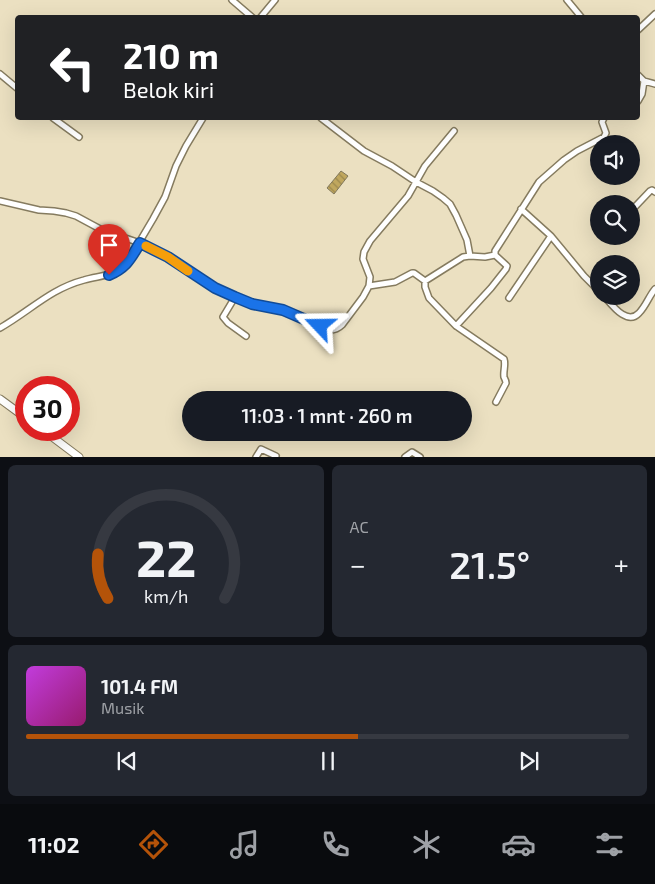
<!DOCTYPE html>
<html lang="id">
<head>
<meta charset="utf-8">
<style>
  :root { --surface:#171b24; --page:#242831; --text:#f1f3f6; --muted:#9ea1a6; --line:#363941; --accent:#b45309 }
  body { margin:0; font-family:"Exo 2",sans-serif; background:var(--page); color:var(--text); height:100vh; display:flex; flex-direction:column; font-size:19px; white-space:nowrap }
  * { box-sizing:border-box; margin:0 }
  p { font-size:16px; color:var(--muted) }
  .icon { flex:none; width:28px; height:28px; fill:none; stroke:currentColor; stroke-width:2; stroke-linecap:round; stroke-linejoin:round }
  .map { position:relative; height:457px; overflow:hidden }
  .sheet { display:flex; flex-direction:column; gap:8px; padding:8px; background:#0d0f14; flex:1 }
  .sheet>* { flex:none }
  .top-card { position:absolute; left:15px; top:15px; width:625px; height:105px; border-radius:5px; box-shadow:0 5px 20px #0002; background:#202124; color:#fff; overflow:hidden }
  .buttons { position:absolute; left:590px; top:135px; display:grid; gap:10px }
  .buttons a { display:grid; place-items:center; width:50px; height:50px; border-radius:50%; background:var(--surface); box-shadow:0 5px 20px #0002; font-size:25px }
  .speed { position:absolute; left:15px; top:376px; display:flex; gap:10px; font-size:25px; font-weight:700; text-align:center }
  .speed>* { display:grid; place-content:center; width:65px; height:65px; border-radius:50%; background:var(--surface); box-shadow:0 5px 20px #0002; line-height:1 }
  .speed .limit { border:8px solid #d22; background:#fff; color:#111 }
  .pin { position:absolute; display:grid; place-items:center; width:42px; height:42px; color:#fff; margin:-51px -21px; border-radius:50% 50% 50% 0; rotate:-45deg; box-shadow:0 0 5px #0007 }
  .pin .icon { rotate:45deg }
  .me { position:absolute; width:55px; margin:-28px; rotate:293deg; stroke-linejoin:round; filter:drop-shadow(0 0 4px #0008) }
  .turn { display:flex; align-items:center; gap:18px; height:105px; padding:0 25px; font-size:22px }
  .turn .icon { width:65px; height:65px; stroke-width:2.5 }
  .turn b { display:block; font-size:35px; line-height:42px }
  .big { font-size:38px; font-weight:600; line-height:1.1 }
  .sheet .card { flex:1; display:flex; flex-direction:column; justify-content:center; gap:8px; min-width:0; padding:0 18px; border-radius:8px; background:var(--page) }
  .sheet .dial { align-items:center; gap:0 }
  .dial svg { height:130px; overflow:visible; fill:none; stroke:var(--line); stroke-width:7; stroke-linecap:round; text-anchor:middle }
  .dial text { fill:var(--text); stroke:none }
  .song { display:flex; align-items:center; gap:15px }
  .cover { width:60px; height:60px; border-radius:8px; background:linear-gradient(135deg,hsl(290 70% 55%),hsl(320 70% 35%)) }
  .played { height:5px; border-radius:2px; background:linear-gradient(90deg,var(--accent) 55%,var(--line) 55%) }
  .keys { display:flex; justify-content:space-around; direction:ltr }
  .heat { display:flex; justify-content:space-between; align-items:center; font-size:28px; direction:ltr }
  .sheet .tiles { flex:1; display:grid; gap:8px; grid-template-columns:1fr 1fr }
  .card:last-child { grid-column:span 2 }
  .trip { position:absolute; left:182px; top:391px; width:290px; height:50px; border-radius:25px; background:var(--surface); box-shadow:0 5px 20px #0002; font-weight:600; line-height:50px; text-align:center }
  .dock { display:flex; height:80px; justify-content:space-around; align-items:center; background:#090b0e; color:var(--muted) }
  .dock .icon { width:35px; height:35px }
  .dock .current { color:var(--accent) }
  .dock b { font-size:22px; color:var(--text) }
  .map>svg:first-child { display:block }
</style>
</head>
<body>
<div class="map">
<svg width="655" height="457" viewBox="0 0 655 457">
  <defs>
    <pattern id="building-back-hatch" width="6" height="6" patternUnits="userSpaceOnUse" patternTransform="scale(1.25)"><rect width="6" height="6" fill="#c0a75e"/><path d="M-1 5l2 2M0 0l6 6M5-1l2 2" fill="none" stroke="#9c884d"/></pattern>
  </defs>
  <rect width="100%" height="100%" fill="#ebe0c1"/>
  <!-- building -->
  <path fill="url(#building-back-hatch)" stroke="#81785c" d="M341,171L348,176L334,194L327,188Z"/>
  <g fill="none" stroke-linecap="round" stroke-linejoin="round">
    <!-- street casing -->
    <g stroke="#857b5f" stroke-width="8">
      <path id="street" d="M232,0L253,18
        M567,0L582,18
        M260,18L275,0
        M638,30L655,14
        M0,74L18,89
        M638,75L644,81L655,84
        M638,101L642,94L644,81
        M53,118L79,137
        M321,118L364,151L392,166L416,182L433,191L443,198L450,204L456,215L467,240L470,256
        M0,201L39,210L54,211L66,213L76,216L102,230L140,243L156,250L168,257L215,288L235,297L252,304L283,310L330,330C335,330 338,329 342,325L363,297L369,286L370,277L363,259L364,252L370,241L408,196L425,166L454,131
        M521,209L551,236L584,276L599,291
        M631,211L650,191L652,190L655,192
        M606,238L607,236
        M425,281V287L429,298L456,326L504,359C506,365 503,371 504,377C505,379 506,381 506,383L496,402
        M369,286L395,282L412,273H414L425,281L463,257L470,256L485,257L495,255
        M604,296C612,305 627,326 639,313C646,306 649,296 655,289
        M235,297L223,317L228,323L246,336
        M509,298L551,236
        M456,326L491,288L506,269L507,266L506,265L495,255V251L539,182L564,160L577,151L604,137L606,133L602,122L604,118
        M0,328C30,311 50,289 84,280C101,275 113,277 127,263L153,219L165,197L176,166L186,146L203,118
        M256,457L261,449L276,456
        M405,457L412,452L420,457"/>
    </g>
    <!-- secondary casing -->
    <g stroke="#857b5f" stroke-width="9">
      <path id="secondary" d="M0,399L26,418
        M43,430L79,457"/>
    </g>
    <!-- street -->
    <use href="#street" stroke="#fff" stroke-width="5"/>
    <!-- secondary -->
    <use href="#secondary" stroke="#fff" stroke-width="7"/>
  </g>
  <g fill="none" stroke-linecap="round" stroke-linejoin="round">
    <!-- route casing -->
    <g stroke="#114b97" stroke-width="12">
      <path id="route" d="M109,275C127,267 130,259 140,243L168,257L215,288L235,297L252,304L283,310L320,326"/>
    </g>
    <!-- route -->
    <use href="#route" stroke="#1a73e8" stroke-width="9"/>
    <!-- slow -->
    <path stroke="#f59e0b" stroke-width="9" d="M146,246L168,257L188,271"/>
  </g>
</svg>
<div class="buttons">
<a><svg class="icon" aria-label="sound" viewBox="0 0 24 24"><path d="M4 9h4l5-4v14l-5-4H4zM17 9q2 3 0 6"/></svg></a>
<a><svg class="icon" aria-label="search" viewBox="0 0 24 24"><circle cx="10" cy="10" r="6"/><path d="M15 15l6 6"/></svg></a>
<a><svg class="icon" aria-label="layers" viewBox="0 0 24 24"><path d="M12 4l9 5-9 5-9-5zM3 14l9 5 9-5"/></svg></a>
</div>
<div class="speed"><div class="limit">30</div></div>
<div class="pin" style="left:109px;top:275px;background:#d93025"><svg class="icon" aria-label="arrive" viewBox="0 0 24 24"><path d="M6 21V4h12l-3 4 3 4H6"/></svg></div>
<svg class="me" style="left:320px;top:326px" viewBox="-20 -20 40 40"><path d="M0-17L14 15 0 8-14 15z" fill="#1a73e8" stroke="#fff" stroke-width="4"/></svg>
<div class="trip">11:03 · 1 mnt · 260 m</div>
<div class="top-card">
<div class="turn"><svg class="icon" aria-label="left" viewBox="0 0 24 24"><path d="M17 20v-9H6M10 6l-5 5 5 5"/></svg><div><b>210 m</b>Belok kiri</div></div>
</div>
</div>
<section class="sheet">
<div class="tiles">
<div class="card dial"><svg viewBox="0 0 100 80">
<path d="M14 69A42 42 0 1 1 86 69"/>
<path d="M14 69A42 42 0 0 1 8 42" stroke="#b45309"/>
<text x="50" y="56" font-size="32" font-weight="700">22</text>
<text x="50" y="72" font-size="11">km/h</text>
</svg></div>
<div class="card"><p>AC</p>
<div class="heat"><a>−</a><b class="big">21.5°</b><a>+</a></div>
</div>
<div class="card">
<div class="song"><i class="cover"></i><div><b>101.4 FM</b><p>Musik</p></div></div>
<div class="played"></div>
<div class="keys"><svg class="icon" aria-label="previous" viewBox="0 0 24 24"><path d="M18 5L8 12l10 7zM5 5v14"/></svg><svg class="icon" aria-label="pause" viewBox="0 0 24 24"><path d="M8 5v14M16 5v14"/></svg><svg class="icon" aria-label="next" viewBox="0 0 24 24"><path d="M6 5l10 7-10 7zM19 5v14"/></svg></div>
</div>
</div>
</section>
<nav class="dock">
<b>11:02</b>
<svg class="icon current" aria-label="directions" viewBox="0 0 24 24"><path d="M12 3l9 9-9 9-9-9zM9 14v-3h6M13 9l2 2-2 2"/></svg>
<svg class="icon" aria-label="music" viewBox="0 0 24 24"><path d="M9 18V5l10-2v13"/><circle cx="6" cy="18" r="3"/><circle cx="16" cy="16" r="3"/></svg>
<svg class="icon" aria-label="phone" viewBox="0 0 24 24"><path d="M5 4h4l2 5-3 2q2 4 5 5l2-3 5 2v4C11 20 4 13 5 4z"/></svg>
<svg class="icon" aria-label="climate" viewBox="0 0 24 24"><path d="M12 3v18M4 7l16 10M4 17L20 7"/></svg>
<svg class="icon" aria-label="car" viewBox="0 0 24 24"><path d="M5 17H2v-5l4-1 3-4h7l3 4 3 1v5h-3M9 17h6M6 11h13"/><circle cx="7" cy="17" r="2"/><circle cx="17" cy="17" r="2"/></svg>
<svg class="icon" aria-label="filters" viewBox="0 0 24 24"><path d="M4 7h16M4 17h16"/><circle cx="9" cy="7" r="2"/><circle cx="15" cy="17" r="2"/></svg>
</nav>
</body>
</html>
